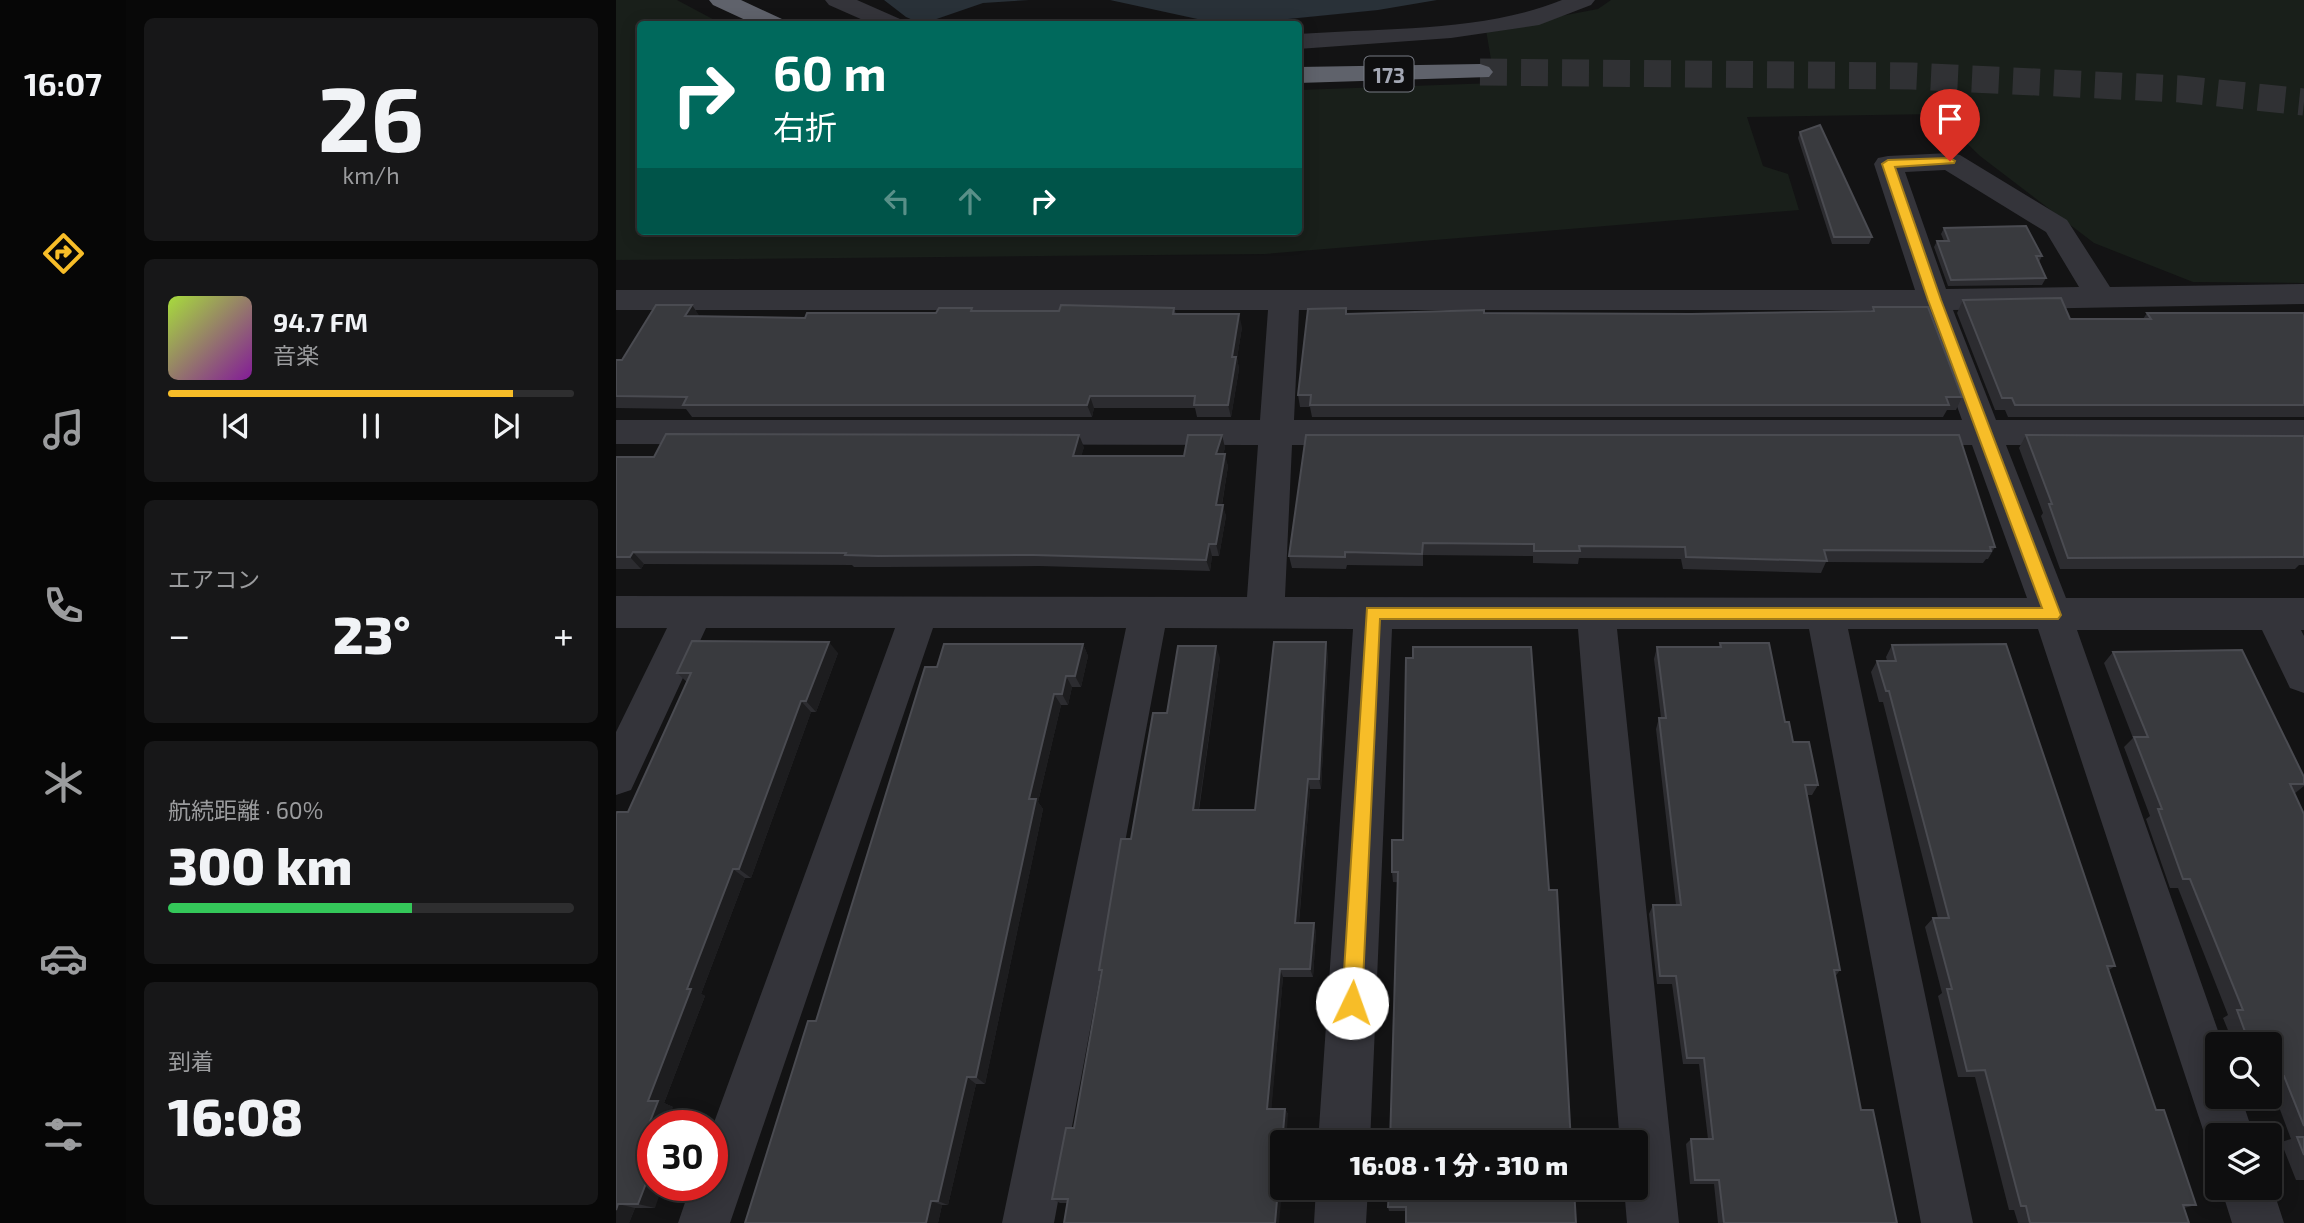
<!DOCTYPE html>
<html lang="ja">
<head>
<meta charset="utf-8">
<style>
  :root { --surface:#0e0e0f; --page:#171718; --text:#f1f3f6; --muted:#9b9c9e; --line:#2e2e2f; --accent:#f7bd28 }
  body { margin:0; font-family:"Exo 2","Noto Sans JP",sans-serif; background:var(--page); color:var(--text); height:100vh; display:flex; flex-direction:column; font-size:26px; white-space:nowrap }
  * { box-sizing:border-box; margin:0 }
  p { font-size:23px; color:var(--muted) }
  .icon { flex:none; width:38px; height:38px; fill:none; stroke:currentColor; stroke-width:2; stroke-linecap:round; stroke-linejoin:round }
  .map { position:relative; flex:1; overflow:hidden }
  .sheet { display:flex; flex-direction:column; gap:18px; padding:18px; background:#080808; width:490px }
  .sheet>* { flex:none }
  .top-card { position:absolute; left:21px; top:21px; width:665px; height:214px; border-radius:7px; box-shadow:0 4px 18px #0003,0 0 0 2px var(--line); background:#00695c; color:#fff; overflow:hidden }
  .fabs { position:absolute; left:1589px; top:1032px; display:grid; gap:14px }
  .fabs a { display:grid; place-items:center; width:77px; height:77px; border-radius:7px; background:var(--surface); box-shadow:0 4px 18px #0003,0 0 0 2px var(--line); font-size:35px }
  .speed { position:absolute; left:21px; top:1110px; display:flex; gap:14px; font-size:35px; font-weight:700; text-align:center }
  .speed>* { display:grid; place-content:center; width:91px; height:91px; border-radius:50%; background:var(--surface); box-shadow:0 4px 18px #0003,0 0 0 2px var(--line); line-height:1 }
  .speed .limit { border:10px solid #d22; background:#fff; color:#111 }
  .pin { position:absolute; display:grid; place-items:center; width:60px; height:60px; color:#fff; margin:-72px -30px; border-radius:50% 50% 50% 0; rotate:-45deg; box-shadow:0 0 7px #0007 }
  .pin .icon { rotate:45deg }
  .me { position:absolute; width:77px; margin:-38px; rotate:3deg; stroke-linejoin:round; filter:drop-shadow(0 0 5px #0008) }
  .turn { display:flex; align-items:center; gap:24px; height:147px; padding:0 21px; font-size:32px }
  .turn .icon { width:91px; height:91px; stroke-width:2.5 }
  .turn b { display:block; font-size:49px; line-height:60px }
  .lanes { display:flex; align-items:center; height:66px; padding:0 21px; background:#0003; justify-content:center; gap:35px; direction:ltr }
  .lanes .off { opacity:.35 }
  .big { font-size:52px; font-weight:800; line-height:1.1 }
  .sheet .tile { flex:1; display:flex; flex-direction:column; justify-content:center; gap:10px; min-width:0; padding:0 24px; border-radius:10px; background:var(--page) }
  .sheet .dial { align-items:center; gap:0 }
  .dial b { font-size:91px; line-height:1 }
  .song { display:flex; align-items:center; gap:21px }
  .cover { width:84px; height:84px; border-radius:10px; background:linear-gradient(135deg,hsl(80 70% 55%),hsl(290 70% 35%)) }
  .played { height:7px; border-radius:4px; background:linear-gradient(90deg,var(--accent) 85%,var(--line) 85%) }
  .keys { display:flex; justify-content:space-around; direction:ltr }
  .heat { display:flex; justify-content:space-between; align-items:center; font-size:38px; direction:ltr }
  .charge { height:10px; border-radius:5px; background:linear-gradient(90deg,#34c759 60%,var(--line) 0) }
  .trip { position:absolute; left:654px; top:1130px; width:378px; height:70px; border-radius:7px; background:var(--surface); box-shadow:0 4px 18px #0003,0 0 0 2px var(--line); font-weight:800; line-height:70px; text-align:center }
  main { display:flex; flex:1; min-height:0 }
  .menu { display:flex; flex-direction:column; width:126px; justify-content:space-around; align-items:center; background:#060606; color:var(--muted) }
  .menu .icon { width:49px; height:49px }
  .menu .selected { color:var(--accent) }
  .menu b { font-size:32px; color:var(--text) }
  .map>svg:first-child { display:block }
</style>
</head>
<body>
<main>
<nav class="menu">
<b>16:07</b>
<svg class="icon selected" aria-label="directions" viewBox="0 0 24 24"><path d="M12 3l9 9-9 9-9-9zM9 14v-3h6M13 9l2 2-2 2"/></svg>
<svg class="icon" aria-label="music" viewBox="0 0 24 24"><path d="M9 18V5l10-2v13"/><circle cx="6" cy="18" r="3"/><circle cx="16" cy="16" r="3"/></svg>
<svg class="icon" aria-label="phone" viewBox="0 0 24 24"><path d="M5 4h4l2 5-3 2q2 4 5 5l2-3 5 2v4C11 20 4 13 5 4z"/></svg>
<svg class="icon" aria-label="climate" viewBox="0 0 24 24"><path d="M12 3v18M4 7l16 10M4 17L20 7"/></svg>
<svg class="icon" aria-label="car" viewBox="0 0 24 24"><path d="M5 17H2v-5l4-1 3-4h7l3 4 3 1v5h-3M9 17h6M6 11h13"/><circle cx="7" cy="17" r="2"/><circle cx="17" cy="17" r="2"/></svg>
<svg class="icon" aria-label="filters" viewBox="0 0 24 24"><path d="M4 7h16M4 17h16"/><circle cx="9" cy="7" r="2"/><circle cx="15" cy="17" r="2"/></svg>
</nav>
<section class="sheet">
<div class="tile dial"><b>26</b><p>km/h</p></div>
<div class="tile">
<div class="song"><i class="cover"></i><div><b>94.7 FM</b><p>音楽</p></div></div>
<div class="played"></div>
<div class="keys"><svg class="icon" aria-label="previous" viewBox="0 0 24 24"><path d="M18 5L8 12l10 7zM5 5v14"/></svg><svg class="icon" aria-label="pause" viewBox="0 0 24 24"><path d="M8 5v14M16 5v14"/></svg><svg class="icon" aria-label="next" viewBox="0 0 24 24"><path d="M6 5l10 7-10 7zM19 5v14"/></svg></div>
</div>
<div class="tile"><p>エアコン</p>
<div class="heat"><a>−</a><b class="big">23°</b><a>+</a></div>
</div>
<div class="tile"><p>航続距離 · 60%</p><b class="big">300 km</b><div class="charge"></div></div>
<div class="tile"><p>到着</p><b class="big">16:08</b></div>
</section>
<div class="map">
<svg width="1688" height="1223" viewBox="0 0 1688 1223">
  <rect width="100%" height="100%" fill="#131314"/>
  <!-- green -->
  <path fill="#191f1a" d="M0,0H61L106,24H24V231H682L683,90L879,83L870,30L982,9L995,0H1688V283L1577,282L1478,243L1364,156L1321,114L1131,117L1147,166L1172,174L1183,210L649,254L0,260Z"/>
  <!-- water -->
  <path fill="#293138" d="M268,0H413L367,3L306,24L290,17Z
    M494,0H821L762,10L662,20H586Z"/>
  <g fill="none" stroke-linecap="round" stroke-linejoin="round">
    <!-- highway-tunnel -->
    <path stroke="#303134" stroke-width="27" stroke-dasharray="27 14" stroke-linecap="butt" d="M864,72L1296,76L1564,89L1688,102"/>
    <!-- minor -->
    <path fill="#34343a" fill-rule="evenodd" d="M209,0H241L284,19L287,24H256L213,5Z
      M946,0H979L975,5L923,25L835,38L682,49V34C766,28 868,32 946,0Z
      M1334,153L1344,155L1451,220L1494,287L1688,284V304L1337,310L1380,420H1688V446L1390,445L1450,598H1688V630H1685L1688,636V693L1674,688L1646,630H1461L1607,1045H1601V1097H1625L1638,1136H1601V1157L1595,1154L1422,629H1232L1357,1223H1305L1193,629H1001L1063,1223H1011L1008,1188H1020V1143H1004L962,629H776L754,1143H702L737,629L549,628L438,1223H386L510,628H317L114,1223H62L75,1185H96V1128L279,628H90L15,790L0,795V732L51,628H0V596L631,597L642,445L0,444V420H644L652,310H0V290H1299L1258,164L1262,158L1272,156ZM1329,170L1430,232L1463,287L1330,289L1289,172ZM683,310H1306L1346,420H678ZM676,445H1356L1411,598L669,597Z
      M1654,1180L1668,1223H1616L1605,1188H1654Z
      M700,1188H752L750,1223H698Z"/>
    <!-- highway -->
    <path fill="#5f626b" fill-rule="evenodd" d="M93,0H125L166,19L169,24H138L97,5Z
      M864,64L873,67L877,72L873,77L682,83V67Z"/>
  </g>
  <!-- wall -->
  <path fill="#2c2c30" d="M1184,132L1256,237L1253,244H1216L1182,138Z
    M1328,228L1426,256L1423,262L1430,278L1426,285L1332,286L1318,247L1321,241H1328L1325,234Z
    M1347,300L1454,319H1527L1531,313H1688V417H1392L1389,410H1379L1341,313Z
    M76,305L83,316L189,318L320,313L357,311H443L558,308L560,314L626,327L621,358L623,369L615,417H581L579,408H478L476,417H76L70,409L0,408V360H6Z
    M1257,307L1346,397L1340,410H1331L1327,417H696L694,407H684L682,395L730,308L731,314L868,313L1075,314L1255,311Z
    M606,435L609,448L607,454L612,466L606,505L610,516L603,556H596L594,571L424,566L269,567H238L236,565L28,564L25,569H0V457L468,447L465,456H568Z
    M690,435L1379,547L1372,559H1370L1367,563L1210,562L1205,573L1067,569L1065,559L963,558L962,564L917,563V556L807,555V566L731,565L730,569L676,568L673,556Z
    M1410,435L1688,436V565H1683L1679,569H1444L1425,516L1427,513L1403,448Z
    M1104,643L1169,722L1177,742L1202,785L1196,795H1190L1224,970L1219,977L1245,1110L1281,1223H1102L1098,1184H1074L1070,1144L1075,1139H1092L1083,1064H1067L1056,984H1041L1033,914L1037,905H1060L1040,729L1043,718H1045L1038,659L1041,647H1103Z
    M467,644L472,656L465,687H456L452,705H445L422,802L427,809L369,1084H360L332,1205H326L322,1223L200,1021Z
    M1276,645L1499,966L1493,970L1540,1110L1580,1205L1568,1208L1573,1223H1402L1398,1210H1393L1359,1077H1342L1322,996L1326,993L1309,927L1317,918H1322L1267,702H1263L1255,672L1261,661H1271L1270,657Z
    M1497,652L1688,777V786L1678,794L1688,814V1180H1680L1665,1142L1675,1139L1654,1083V1045H1618L1607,1018L1612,1015L1562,888H1554L1530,819L1534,816L1508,747L1517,738L1488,663Z
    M222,653L200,712H195L135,878H129L85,994L89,996L48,1103L57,1107L37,1125L39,1208H19L13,1223H0L12,812L71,682L61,673Z
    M712,654L705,789H694L683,923L700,931L697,977H667L655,1109H669L672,1114L452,1203H444L436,1199L458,1128L486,973L483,970L551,713L604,658L583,810H639Z
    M776,840L933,890L777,882L776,872Z
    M773,1188L960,1223L790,1211H773L772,1207Z"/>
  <!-- shaded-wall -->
  <path fill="#1d1d1f" d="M76,305L84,317L69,316Z
    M623,314L626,327L621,358L623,369L615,417L612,405L616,357Z
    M474,396L478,408L476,417L471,405Z
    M463,435L468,447L462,468L457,456Z
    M606,435L609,448L603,466L600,454Z
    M609,454L612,466L604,516L600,505Z
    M607,505L610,516L603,556L600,544Z
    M593,544L596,556L594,571L590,560Z
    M17,552L28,564L25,569L14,557Z
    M213,642L222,653L200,712L190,701Z
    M710,642L712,654L705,789L703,779Z
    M467,644L472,656L465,687L459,676Z
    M600,646L604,658L581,820L577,810Z
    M450,676L456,687L452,705L446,694Z
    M438,694L445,705L422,802L427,809L369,1084L360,1077L413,799Z
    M185,701L195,712L135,878L123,869Z
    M692,779L694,789L682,931L679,923Z
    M117,869L129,878L85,994L89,996L48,1103L57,1107L51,1125H37V1146L26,1142L32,1101L71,989Z
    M698,923L700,931L697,977L694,969Z
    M664,969L667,977L655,1114L651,1109Z
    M351,1077L360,1084L332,1205L322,1201Z
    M669,1109L672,1114L670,1143H667V1181L663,1223H659Z
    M37,1165V1185H47L39,1208L22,1204Z
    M315,1201L326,1205L322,1223H310Z
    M2,1204L19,1208L13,1223H0V1210Z"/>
  <!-- building -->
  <path fill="#393a3e" stroke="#4a4b51" stroke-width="2" d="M1204,125L1256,237H1218L1184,132Z
    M1410,226L1426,256H1420L1430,278L1335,280L1321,241H1333L1328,228Z
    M1445,298L1454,319H1535L1531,313H1688V405H1399L1396,398H1386L1347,300Z
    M40,305H76L69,316L189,318L191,313H320L323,308H356L355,311H443L445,305L558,308L557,314H623L616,357H620L612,405H578L579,396H474L471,405H67L71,397L0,396V360H6Z
    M1257,307H1312L1346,397H1330L1333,405H694L695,395H682L692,309L730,308V314L868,310V313L1075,314L1258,311Z
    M50,434L463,435L457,456H568L572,435H606L600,454H609L600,505H607L600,544H593L590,560L418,555L262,556L229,555L230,553L17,552L14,557H0V457H38Z
    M690,435H1343L1379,547H1374L1375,551L1208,550L1211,561L1070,557L1069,547L963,546L964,551H918V544L807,543L806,554L729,552V557L673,556Z
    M1410,435L1688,436V557L1452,558L1433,504H1436Z
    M76,641L213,642L190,701H185L123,869H117L71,989H75L32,1101H42L26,1142H37V1165L22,1204H2L0,1210V814L1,812H12L75,673H61Z
    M658,642H710L703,779H692L679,923H698L694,969H664L651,1109H669L659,1223H448L452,1199H436L450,1128H458L486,970H483L505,839H515L537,713H551L562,646H600L577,810H639Z
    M1104,643H1153L1169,722H1173L1177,742H1193L1202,785H1189L1224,970H1218L1245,1110H1257L1281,1223H1108L1103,1180H1079L1075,1139H1097L1088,1058H1071L1060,976H1044L1037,905H1065L1043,718H1050L1041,647H1105Z
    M328,644H467L459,676H450L446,694H438L413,799H420L360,1077H351L322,1201H315L310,1223H129L192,1021H200L309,667H321Z
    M1390,644L1499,966H1491L1540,1110H1548L1580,1205H1567L1573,1223H1414L1410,1206H1405L1369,1070L1351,1071L1331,989H1336L1317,918H1333L1273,691H1270L1261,661H1280L1276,645Z
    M797,647H915L933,890H941L955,1143H774L782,872H776V840H787L790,658H797Z
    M1626,650L1688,777V784H1674L1688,814V1126L1668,1076H1654V1045H1634L1621,1010H1627L1574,879H1567L1542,809H1546L1518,737H1532L1497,652Z
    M1681,1137H1688V1155Z
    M773,1188H958L960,1223H790V1207H772Z"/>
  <!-- route -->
  <path fill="#f7bd28" stroke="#a17b1a" stroke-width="2" d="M1334,158L1339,161L1338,163L1279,167L1325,300L1445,615L1442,619H764L746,1003L743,1010L736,1013L729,1010L726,1003L751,608H1426L1312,300L1266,164L1272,160Z"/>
  <g text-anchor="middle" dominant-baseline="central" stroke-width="7" stroke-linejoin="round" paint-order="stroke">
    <!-- shield labels -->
    <rect fill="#0e0e0f" stroke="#777a83" stroke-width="2" x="748.5" y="56.5" width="49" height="35" rx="5"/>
    <g font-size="21" font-weight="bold" fill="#a4a8b5">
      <text x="773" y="74">173</text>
    </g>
  </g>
</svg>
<div class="fabs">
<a><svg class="icon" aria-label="search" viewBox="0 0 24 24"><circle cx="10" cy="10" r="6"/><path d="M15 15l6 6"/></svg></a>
<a><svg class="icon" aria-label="layers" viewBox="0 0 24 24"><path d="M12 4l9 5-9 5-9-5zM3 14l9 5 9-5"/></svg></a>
</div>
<div class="speed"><div class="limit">30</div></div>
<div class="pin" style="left:1334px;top:161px;background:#d93025"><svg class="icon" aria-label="arrive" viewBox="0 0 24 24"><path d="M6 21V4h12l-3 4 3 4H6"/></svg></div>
<svg class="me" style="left:736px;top:1003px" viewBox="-20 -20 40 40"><circle r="19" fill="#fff"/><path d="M0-13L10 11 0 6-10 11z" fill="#f7bd28"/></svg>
<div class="trip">16:08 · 1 分 · 310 m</div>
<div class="top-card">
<div class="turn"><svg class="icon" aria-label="right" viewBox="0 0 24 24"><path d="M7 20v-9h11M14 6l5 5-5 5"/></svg><div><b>60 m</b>右折</div></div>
<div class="lanes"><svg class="icon off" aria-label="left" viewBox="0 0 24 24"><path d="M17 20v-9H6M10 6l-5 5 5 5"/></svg><svg class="icon off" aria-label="ahead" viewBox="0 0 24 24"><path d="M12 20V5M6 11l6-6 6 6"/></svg><svg class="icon" aria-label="right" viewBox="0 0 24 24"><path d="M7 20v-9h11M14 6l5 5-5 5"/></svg></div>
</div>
</div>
</main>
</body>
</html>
